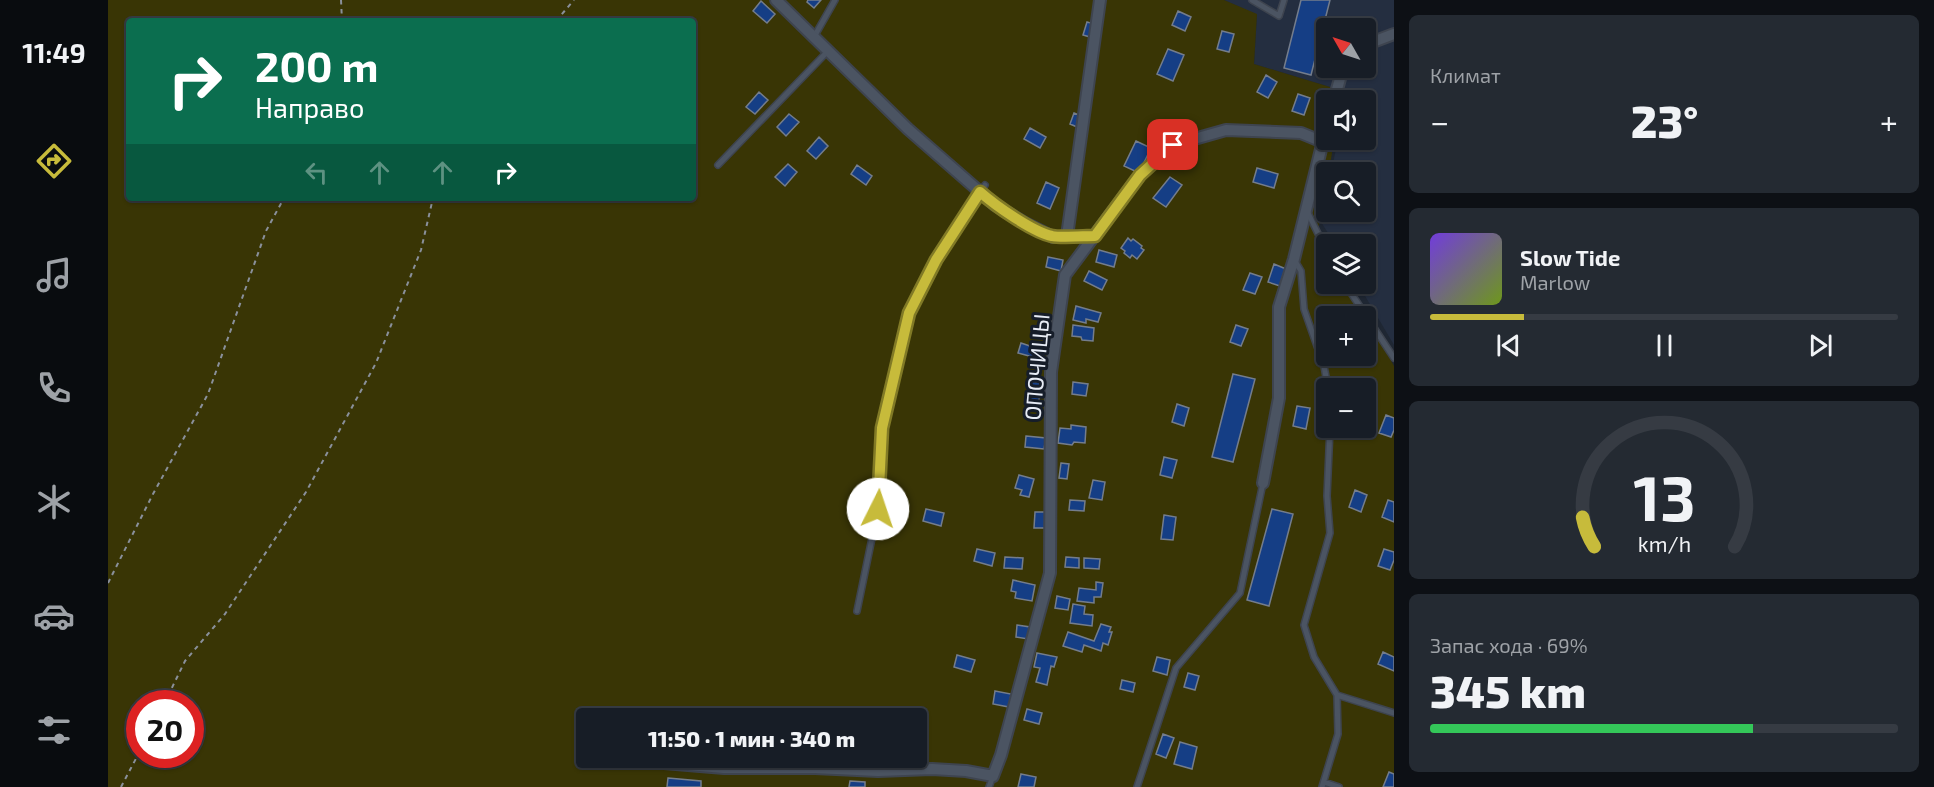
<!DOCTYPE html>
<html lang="ru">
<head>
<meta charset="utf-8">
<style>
  :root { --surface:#171d26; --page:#242a32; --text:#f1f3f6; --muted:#9ea2a7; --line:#363b43; --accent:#c7bb3b }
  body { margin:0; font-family:"Exo 2",sans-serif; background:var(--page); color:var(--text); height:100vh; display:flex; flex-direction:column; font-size:22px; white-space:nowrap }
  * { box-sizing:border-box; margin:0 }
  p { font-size:20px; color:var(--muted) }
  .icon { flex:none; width:33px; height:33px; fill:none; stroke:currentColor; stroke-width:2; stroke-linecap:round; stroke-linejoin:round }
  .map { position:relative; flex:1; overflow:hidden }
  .sheet { display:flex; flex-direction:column; gap:15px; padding:15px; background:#0d1015; width:540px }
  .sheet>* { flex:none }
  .top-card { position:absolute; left:18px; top:18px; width:570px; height:183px; border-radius:6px; box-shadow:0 2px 4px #0004,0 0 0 2px var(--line); background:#0b6e4f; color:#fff; overflow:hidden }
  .needle { width:39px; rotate:309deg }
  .fabs { position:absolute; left:1208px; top:18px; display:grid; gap:12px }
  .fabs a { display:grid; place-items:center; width:60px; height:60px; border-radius:6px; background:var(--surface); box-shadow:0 2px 4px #0004,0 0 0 2px var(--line); font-size:30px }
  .speed { position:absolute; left:18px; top:690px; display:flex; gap:12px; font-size:30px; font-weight:700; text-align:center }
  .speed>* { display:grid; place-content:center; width:78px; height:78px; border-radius:50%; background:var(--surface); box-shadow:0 2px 4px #0004,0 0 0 2px var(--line); line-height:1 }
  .speed .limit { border:9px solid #d22; background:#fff; color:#111 }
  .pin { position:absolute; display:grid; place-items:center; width:51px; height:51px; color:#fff; margin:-26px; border-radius:12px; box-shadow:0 3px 9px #0006 }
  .me { position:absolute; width:66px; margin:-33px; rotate:4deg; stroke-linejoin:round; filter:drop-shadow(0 0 4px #0008) }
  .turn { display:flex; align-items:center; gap:21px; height:126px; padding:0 30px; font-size:27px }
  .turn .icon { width:78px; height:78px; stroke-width:2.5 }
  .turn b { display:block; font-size:42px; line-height:51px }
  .lanes { display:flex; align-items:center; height:57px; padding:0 30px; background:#0003; justify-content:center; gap:30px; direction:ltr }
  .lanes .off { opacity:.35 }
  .big { font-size:45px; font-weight:800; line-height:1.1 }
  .sheet .card { flex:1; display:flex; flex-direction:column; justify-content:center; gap:9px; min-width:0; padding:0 21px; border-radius:9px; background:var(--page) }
  .sheet .dial { align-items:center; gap:0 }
  .dial svg { height:156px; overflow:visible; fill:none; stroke:var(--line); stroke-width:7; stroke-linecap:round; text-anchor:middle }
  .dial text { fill:var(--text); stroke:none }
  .song { display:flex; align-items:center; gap:18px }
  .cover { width:72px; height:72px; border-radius:9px; background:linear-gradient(135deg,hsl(260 70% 55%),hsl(80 70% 35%)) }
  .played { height:6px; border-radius:3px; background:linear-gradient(90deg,var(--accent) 20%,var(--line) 20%) }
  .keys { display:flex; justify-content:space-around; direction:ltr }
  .heat { display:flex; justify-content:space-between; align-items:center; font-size:33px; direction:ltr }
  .charge { height:9px; border-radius:4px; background:linear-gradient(90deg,#34c759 69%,var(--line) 0) }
  .trip { position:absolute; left:468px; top:708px; width:351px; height:60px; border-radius:6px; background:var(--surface); box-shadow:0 2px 4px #0004,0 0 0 2px var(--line); font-weight:800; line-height:60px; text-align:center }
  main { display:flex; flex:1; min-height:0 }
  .menu { display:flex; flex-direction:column; width:108px; justify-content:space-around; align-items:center; background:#090c0f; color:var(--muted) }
  .menu .icon { width:42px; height:42px }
  .menu .on { color:var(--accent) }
  .menu b { font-size:27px; color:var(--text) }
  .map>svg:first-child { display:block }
</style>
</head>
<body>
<main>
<nav class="menu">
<b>11:49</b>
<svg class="icon on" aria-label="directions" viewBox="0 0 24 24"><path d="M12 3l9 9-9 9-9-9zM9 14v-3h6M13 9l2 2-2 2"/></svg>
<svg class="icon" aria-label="music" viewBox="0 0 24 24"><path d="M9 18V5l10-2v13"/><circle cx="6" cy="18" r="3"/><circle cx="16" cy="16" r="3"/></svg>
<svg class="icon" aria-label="phone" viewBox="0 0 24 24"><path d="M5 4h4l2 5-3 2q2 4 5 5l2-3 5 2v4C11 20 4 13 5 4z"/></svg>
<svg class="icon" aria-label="climate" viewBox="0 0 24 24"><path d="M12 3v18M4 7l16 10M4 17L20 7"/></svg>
<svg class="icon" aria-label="car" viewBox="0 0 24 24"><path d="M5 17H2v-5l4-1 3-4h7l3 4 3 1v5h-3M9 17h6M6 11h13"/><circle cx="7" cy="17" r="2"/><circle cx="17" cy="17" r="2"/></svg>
<svg class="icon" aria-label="filters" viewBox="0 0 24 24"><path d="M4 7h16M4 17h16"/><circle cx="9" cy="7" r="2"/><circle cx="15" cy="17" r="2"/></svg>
</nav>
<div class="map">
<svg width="1286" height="787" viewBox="0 0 1286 787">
  <rect width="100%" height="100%" fill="#1f2733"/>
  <!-- built -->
  <path fill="#242e40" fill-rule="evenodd" d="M1116,0H1286V345L1250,284H1257V244H1227L1213,222L1218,200V212H1257V172H1223L1230,140H1257V100H1237L1239,90L1235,91L1146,64L1149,15ZM1218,28H1257V68H1218Z"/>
  <!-- green -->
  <path fill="#393505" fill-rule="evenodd" d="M0,0H1116L1149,14L1146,64L1235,91L1233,100H1218V140H1226L1221,172H1218V188L1210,231L1218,245V284H1240L1286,366V787H0ZM21,21H585V198H21ZM1218,316H1257V356H1218ZM1218,388H1257V428H1218ZM32,704H82V754H32ZM478,718H808V758H478Z"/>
  <!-- building -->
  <path fill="#153e85" stroke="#747d8c" stroke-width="1.5" d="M700,0H713L706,8L699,2Z
    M1193,0H1222L1203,75L1176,68Z
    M653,1L667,14L659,23L645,11Z
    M1070,11L1083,17L1077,31L1064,25Z
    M979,22L986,24L982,37L975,35Z
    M1114,31L1126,34L1121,52L1109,49Z
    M1060,49L1076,55L1065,81L1049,74Z
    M1215,54H1218V68H1224L1222,75L1210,71Z
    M1158,75L1169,82L1160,98L1149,92Z
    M651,92L660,100L647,114L638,107Z
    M1190,94L1202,98L1196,115L1184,111Z
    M966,113L973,116L969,127L962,124Z
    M681,114L691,122L678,136L669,127Z
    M922,128L938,137L932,148L916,139Z
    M711,137L720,146L708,159L699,151Z
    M1028,141L1043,148L1031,173L1016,166Z
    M680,164L689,172L677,186L667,177Z
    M749,165L764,176L758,185L743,174Z
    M1149,168L1170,174L1166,188L1145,182Z
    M1062,177L1074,185L1058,207L1045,198Z
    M938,182L951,188L942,209L929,203Z
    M1020,238L1023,241L1025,239L1034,246L1033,248L1036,250L1029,259L1024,255L1022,258L1016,253L1017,251L1013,248Z
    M991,250L1009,255L1006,267L988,262Z
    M940,257L955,260L953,271L938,267Z
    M1166,264L1178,269L1172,286L1160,282Z
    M981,271L999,280L994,290L976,281Z
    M1142,273L1154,277L1147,294L1135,290Z
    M968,306L993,313L990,322L978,319V323L965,320Z
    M933,319L943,321L938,340L929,337Z
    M965,325L986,328L985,341L974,340L973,337L964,336Z
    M1128,325L1140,329L1133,346L1122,342Z
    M913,343L928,348L925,357L910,353Z
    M1125,374L1147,379L1125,462L1104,457Z
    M923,381L934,383L930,405L919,403Z
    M965,382L980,384L978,396L964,394Z
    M1069,404L1081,408L1076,426L1064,422Z
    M1189,406L1202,408L1198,429L1185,426Z
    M1278,415L1286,418V430L1283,437L1271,433Z
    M963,425L978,427L977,443L966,442L964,445L950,443L952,428L963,429Z
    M918,436L938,438L936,449L917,447Z
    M1056,457L1069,460L1064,478L1052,475Z
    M953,463L961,464L959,479L951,478Z
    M911,475L926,479L921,497L912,495L914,490L907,488Z
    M985,480L997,482L994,500L981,498Z
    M1247,490L1259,495L1253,512L1241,507Z
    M962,500L977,501L976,511L961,510Z
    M1280,500L1286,502V522L1274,517Z
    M818,509L836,513L833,526L815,521Z
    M1164,509L1185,514L1161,606L1139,600Z
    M927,512H939L938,528H926Z
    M1056,515L1068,517L1065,540L1053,539Z
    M869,549L887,553L884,566L866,561Z
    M1276,549L1286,552V560L1282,570L1270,566Z
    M897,557L915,558L914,569L896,568Z
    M958,557L971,558V568L957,567Z
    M976,558L992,559L991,569L976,568Z
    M905,580L927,585L924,601L907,598L908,592L903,591Z
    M988,582L995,583L993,597H986V603L969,601L971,588L988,590Z
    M949,596L962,599L960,610L947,608Z
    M965,604L977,606L976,614L985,615L984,626L962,623Z
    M993,624L1003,627L1001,632H1004L1000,645L995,643L993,651L976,645L974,652L955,646L960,632L986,641Z
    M909,625L922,627L920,639L908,637Z
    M1275,652L1286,657V671L1270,664Z
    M929,653L949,657L946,667L943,666L939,685L928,682L932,668L926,667Z
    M849,655L867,660L863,672L846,667Z
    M1049,657L1062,660L1059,675L1045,671Z
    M1080,673L1091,676L1087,690L1076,687Z
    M1014,680L1027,683L1025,692L1012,689Z
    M887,691L903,694L901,707L885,704Z
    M919,709L934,713L931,724L916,720Z
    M1055,734L1066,738L1058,758L1048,754Z
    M1072,742L1089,747L1084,769L1066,764Z
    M736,758H759V763L736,762Z
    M786,758H799L798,765L786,763Z
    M1281,772L1286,774V787H1275Z
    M913,774L928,777L926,787H910Z
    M560,778L593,781V787H559Z
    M742,781L757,782V787H741Z"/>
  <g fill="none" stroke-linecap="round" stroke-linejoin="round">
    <!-- lane casing -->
    <g stroke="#3e444f" stroke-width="8">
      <path id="lane" d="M1144,0L1171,16L1176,0
        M706,37L727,0
        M610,165L720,51
        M1199,211L1218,250
        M1187,261L1193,271L1196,309L1216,366L1220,388
        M1237,284L1286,358
        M749,611L770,509L774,428L801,313L828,260L877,185
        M1229,695L1286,713
        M1216,782L1231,787
        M881,787L885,776
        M1029,787L1068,668L1132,593L1155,483
        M1214,787L1230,734L1229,695L1206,657L1196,625L1222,533L1219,496L1222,428"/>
    </g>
    <!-- street casing -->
    <g stroke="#3e444f" stroke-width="14">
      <path id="street" d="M668,0L800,129L887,205L917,223L945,237L987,236
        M1257,45L1286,34
        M1226,100L1235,68
        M959,236L992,0
        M1155,483L1171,398V307L1186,259L1218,129
        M556,763L616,768H707L770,771L824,769L858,771L885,776L893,755L942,573L943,372L957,275L1032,175L1065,145L1118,130L1193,133L1215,142"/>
    </g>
    <!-- path -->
    <path stroke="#8a909b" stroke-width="2" stroke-dasharray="4.5 4.5" stroke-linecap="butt" d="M233,0L234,21
      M448,21L466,0
      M0,583L45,494L100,394L158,231L176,198
      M56,704L77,661L117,614L198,492L268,363L313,250L325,198
      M13,787L32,751"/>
    <!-- lane -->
    <use href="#lane" stroke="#4b5462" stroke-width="5"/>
    <!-- street -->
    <use href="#street" stroke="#4b5462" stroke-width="10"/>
  </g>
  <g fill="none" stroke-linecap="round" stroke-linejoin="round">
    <!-- route casing -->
    <g stroke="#817a26" stroke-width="15">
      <path id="route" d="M770,509L774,428L801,313L828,260L872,192C888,206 925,232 944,236C952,238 977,236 987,236L1032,175L1065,145"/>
    </g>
    <!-- route -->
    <use href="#route" stroke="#c7bb3b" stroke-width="10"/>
  </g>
  <g text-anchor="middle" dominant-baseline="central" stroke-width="6" stroke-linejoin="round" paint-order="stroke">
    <!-- street labels -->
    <g font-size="22" fill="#e7ecf5" stroke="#161d29">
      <text transform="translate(928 367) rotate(-85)">ОПОЧИЦЫ</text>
    </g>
  </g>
</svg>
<div class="fabs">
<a><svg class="needle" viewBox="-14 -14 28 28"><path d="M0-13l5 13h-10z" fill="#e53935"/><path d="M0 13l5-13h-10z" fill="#9ea2a7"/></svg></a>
<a><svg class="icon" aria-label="sound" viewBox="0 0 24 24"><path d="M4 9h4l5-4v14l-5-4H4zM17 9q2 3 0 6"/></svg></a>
<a><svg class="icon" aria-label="search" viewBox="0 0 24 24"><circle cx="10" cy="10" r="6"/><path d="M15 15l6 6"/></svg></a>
<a><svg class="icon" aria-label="layers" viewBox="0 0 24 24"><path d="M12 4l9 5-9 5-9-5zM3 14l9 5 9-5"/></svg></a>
<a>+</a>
<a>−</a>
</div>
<div class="speed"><div class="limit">20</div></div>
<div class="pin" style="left:1065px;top:145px;background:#d93025"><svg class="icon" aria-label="arrive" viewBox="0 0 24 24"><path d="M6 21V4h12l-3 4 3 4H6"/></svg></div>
<svg class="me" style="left:770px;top:509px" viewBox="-20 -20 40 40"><circle r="19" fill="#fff"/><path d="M0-13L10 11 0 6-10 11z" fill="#c7bb3b"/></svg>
<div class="trip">11:50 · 1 мин · 340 m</div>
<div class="top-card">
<div class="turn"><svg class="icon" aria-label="right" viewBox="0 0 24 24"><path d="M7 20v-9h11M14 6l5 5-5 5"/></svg><div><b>200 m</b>Направо</div></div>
<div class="lanes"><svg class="icon off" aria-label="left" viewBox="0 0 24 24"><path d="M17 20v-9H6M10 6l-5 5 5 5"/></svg><svg class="icon off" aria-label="ahead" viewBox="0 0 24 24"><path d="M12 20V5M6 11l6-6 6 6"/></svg><svg class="icon off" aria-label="ahead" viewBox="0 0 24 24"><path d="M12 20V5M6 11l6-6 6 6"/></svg><svg class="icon" aria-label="right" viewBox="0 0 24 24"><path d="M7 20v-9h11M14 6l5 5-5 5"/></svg></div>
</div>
</div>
<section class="sheet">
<div class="card"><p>Климат</p>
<div class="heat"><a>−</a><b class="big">23°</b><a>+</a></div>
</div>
<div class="card">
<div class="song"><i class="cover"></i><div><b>Slow Tide</b><p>Marlow</p></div></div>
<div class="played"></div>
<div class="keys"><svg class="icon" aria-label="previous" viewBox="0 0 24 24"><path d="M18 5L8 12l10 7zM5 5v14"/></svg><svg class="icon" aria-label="pause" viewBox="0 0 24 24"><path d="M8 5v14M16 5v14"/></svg><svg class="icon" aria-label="next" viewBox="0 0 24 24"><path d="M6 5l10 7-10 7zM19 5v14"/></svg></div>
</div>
<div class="card dial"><svg viewBox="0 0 100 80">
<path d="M14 69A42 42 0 1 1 86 69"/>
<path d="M14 69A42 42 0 0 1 8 54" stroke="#c7bb3b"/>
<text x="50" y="56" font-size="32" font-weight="700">13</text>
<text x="50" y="72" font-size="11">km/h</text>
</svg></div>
<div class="card"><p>Запас хода · 69%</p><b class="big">345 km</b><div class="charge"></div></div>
</section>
</main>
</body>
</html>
